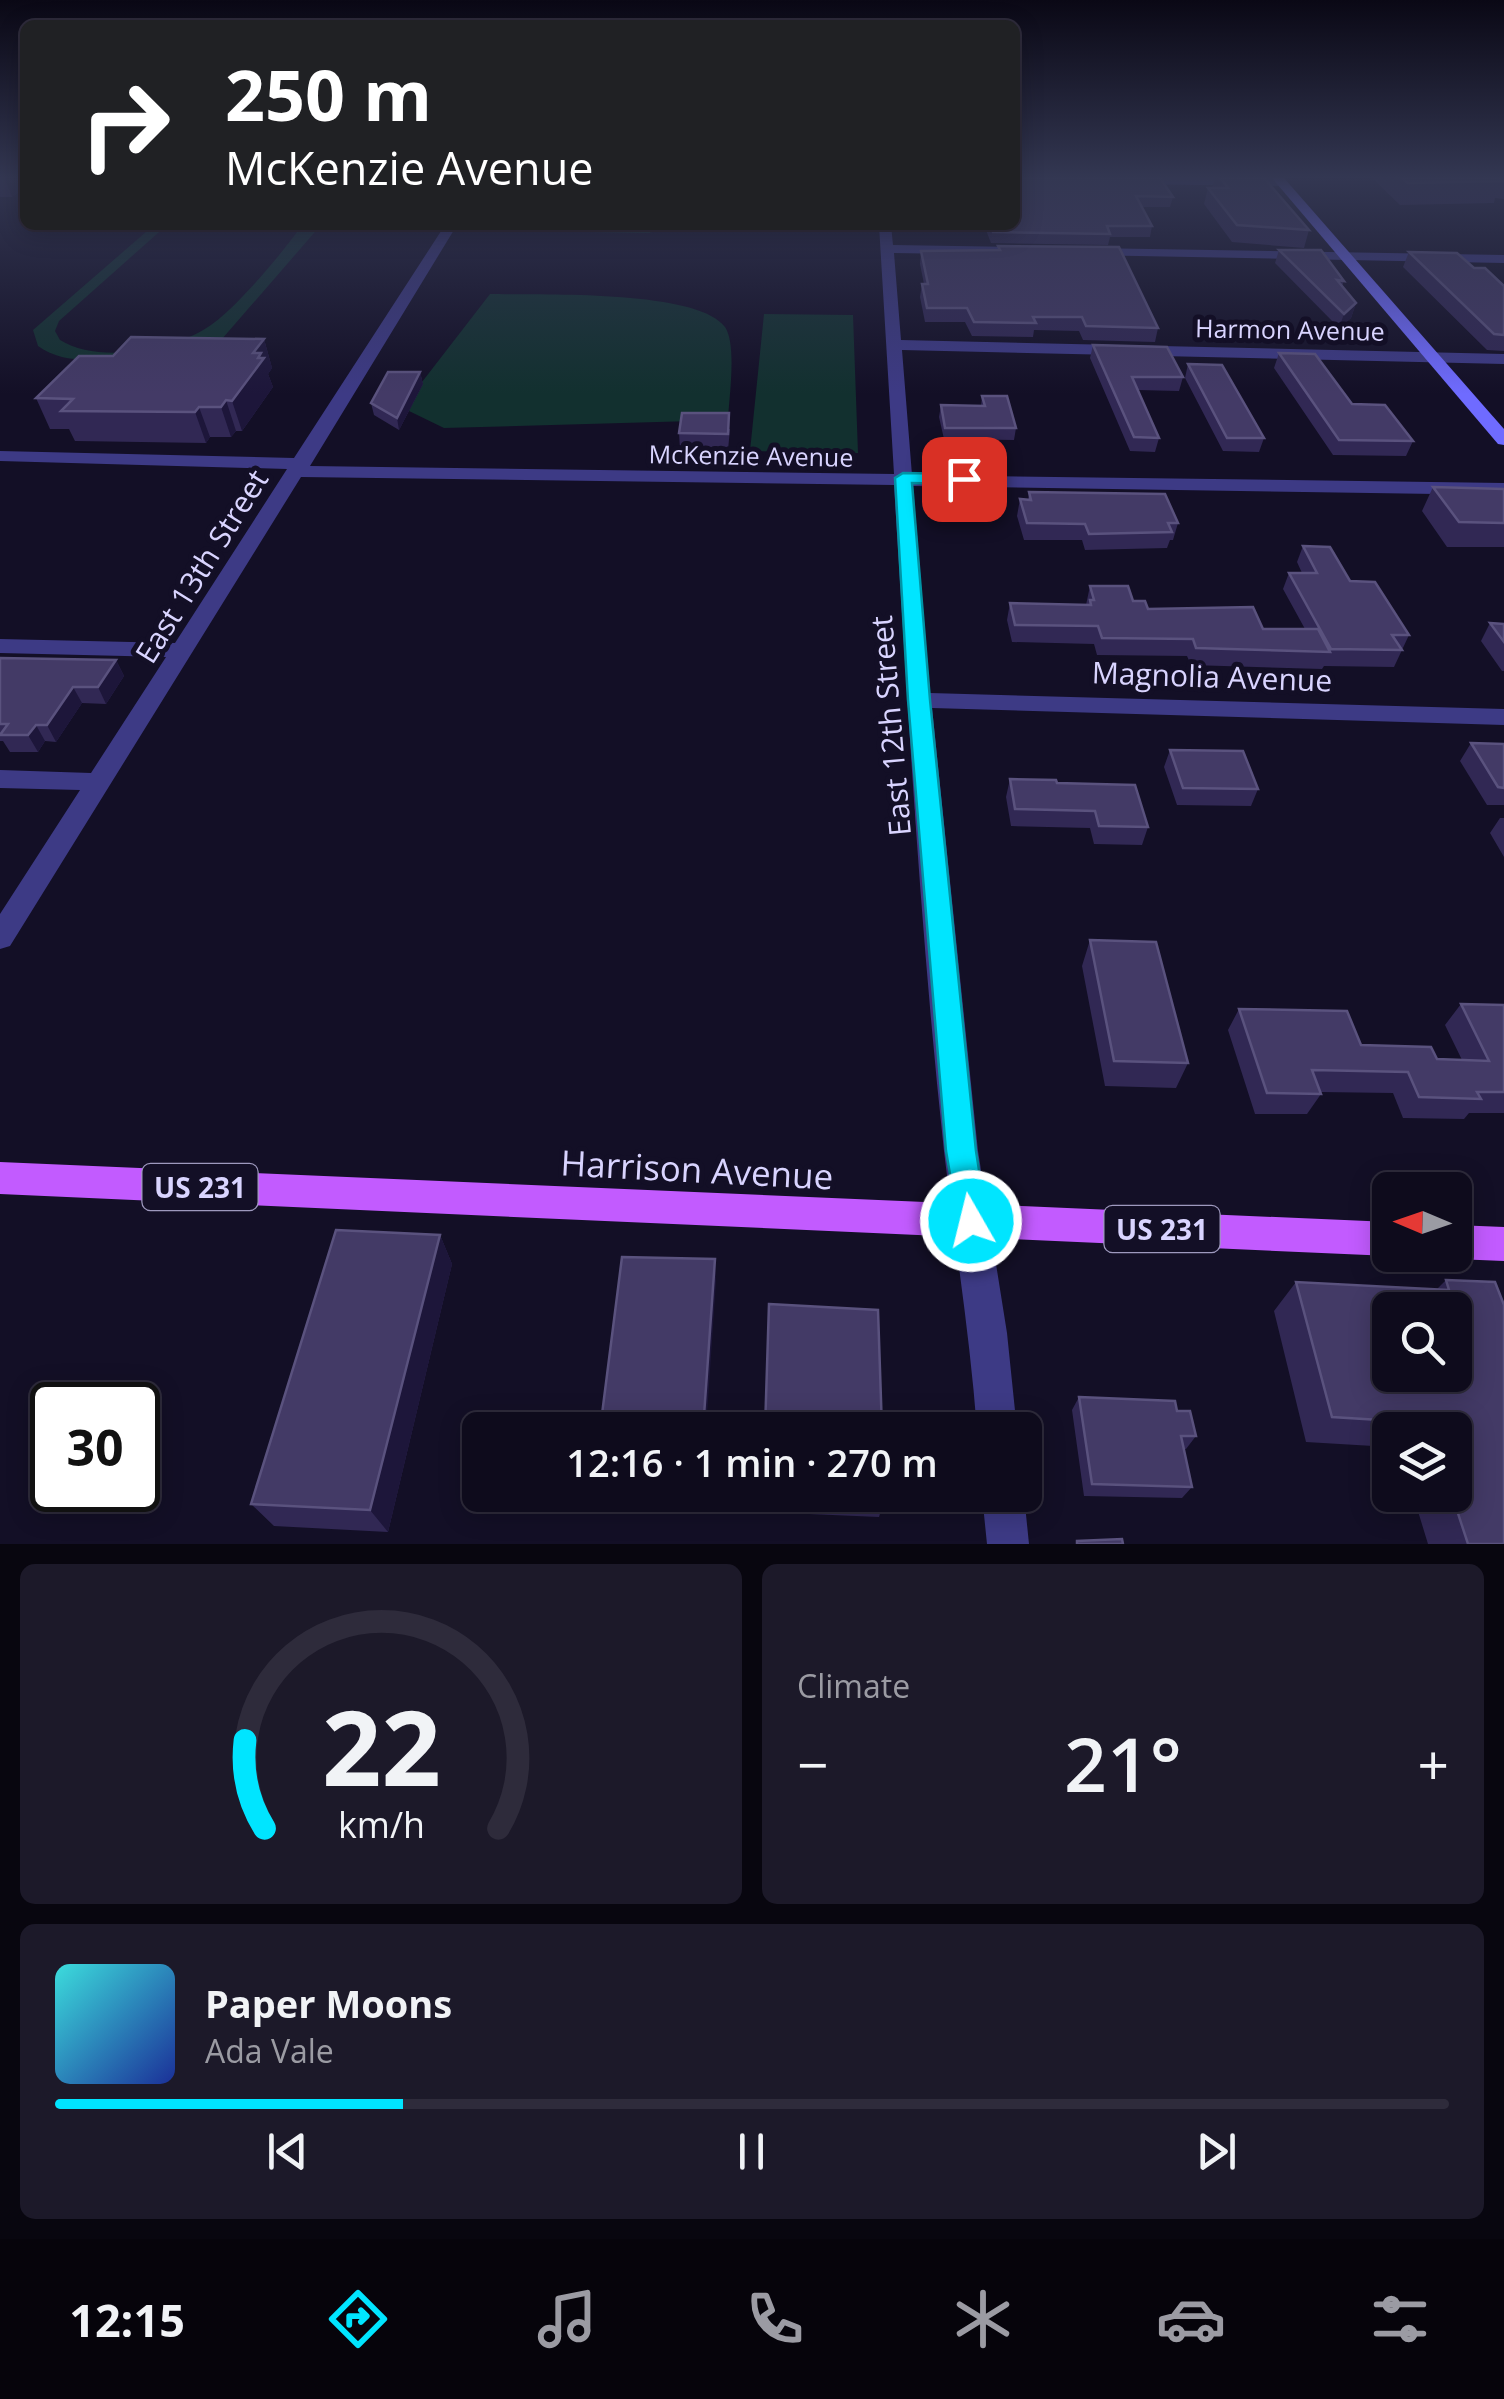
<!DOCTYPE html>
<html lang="en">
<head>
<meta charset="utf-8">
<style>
  :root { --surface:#0e0b1c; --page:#1c1929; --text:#f1f3f6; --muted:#9b9ba3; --line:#2e2b3b; --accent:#00e5ff }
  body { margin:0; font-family:"Open Sans",sans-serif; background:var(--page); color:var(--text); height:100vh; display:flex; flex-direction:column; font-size:38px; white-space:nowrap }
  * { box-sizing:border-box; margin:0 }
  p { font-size:32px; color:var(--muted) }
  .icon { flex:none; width:55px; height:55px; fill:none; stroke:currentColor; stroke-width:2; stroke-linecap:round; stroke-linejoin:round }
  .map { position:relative; height:1544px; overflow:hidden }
  .details { display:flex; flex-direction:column; gap:20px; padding:20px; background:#08060f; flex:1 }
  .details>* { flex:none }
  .banner { position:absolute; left:20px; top:20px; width:1000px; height:210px; border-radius:15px; box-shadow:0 5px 25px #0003,0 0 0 2px var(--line); background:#202124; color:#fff; overflow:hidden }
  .needle { width:65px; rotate:272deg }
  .tools { position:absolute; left:1372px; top:1172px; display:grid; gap:20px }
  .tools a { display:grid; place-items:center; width:100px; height:100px; border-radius:15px; background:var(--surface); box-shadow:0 5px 25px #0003,0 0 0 2px var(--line); font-size:50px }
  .speed { position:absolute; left:30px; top:1382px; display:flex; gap:20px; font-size:50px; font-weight:700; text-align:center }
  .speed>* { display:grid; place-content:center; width:130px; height:130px; border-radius:50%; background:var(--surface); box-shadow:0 5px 25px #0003,0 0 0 2px var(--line); line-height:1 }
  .speed .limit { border:5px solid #111; border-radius:15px; background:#fff; color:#111 }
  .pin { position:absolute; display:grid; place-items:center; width:85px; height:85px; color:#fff; margin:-42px; border-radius:20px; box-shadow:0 5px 15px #0006 }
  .me { position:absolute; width:110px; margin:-55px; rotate:352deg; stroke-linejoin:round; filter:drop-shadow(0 0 8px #0008) }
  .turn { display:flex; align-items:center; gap:35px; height:210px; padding:0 40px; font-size:45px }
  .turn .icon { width:130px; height:130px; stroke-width:2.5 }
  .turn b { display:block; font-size:70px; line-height:85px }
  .big { font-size:75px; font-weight:600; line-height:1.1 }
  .details .card { flex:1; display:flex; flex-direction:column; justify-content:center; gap:15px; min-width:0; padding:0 35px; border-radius:15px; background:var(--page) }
  .details .dial { align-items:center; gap:0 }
  .dial svg { height:260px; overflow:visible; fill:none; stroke:var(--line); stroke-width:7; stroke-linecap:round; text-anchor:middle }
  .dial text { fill:var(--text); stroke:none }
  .song { display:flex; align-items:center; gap:30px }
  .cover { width:120px; height:120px; border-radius:15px; background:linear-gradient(135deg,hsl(180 70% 55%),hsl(230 70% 35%)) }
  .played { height:10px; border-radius:5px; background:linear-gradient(90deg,var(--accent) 25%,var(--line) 25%) }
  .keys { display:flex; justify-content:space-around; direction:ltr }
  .heat { display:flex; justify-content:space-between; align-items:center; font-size:55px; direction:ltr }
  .details .tiles { flex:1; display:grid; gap:20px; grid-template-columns:1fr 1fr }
  .card:last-child { grid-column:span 2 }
  .trip { position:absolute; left:462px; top:1412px; width:580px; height:100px; border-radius:15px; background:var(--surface); box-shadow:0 5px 25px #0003,0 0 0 2px var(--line); font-weight:600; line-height:100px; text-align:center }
  .tab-bar { display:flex; height:160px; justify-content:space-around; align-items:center; background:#06040b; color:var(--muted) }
  .tab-bar .icon { width:70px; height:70px }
  .tab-bar .current { color:var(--accent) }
  .tab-bar b { font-size:45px; color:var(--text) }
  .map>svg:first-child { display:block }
</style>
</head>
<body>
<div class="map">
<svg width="1504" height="1544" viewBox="0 0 1504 1544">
  <rect width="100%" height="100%" fill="#130f26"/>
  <!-- green -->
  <path fill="#12302f" d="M154,225H167L59,321L55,331L60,340C98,364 172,351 208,327C233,312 285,250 302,225H321L202,362C190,359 176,354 163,354C122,353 75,372 38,346L33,330Z
    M524,225H672L649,233L522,231Z
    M490,294C537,295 698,289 725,327C737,345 729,398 728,420L444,428L409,411L422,382Z
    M764,314L853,315L858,453L750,451Z"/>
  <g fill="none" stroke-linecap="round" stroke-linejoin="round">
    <!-- minor -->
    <path fill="#3d3a85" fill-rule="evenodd" d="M1127,178H1281L1287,182L1281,186L1131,184Z
      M445,225H457L310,466L894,474L879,225H891L893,245L1019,247L1026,251L1019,255L894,253L901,340L1504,354V364L902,350L912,475L1504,483V495L913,486L930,693L1504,709V725L932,708L978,1151L1007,1333L1017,1430H977C970,1336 955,1244 944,1151C920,930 908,707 894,485L301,477L10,946L0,949V914L80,790L0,788V770L91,773L166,657L0,653V639L175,643L287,469L0,461V451L294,458Z
      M1089,248L1504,255V263L1084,255L1082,252Z
      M982,1495H1024L1029,1544H987Z"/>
    <!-- secondary -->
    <path fill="#6f6bff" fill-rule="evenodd" d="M1272,178H1284L1504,429V445L1498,444Z"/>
    <!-- primary -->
    <path fill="#c25bff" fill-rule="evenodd" d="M0,1162L1390,1222V1255H1393L1390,1256L0,1194Z
      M1455,1225L1504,1227V1261L1455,1259L1444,1255H1455Z"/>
  </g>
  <!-- wall -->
  <path fill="#312854" d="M0,178H25V188L12,197H0Z
    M1015,178L1173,197L1170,207H1142L1152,226L1150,237H1110L1108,245L991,243L984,225H1015Z
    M1215,178H1264L1309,230L1304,248L1232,242L1204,204L1208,188H1212Z
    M1372,178H1504V199L1495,198L1494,203L1400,205Z
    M998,246L1158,328L1155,342L1083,340L1079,331L1034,330L1033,337L972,336L965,322H925L920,297L922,284H924L920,264L921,251L998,250Z
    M1279,250L1344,281L1342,286L1356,303L1351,318L1339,328L1275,263Z
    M1409,252L1474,268L1504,286V351L1487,350L1403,267Z
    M264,339L272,368L268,374L273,387L242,431H236L231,437H210L206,443L75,441L69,429H50L36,398L113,356Z
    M1093,345L1183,377L1179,391L1138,390L1159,438L1155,452L1130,451L1090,358Z
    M1279,353L1352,404L1413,441L1406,456L1333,455L1274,368Z
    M1188,364L1264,438L1259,452L1223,451L1185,378Z
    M420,372L423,384L399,430L374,415L371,403Z
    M982,396L1016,428L1014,440L944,439L939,417L941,405L981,406Z
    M730,429L728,450L680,449L679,433Z
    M1433,487L1504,489V547H1447L1422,511Z
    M1029,492L1178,523L1173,540H1170L1167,548L1085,550L1082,540H1024L1017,516L1020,499L1028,500Z
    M1303,546L1350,581L1409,635L1394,667L1324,666L1322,669L1191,665L1187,656L1097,655L1094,644L1012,642L1007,620L1010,603L1086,605L1090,586L1133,601L1148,609L1263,629H1305L1283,589L1289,573H1302L1297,562Z
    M1490,623L1504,624V671H1502L1481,641Z
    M0,658L116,660L124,676L106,704L82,703L56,742L45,741L38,752H10L3,741H0Z
    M1471,743L1504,744V805H1487L1460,761Z
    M1170,750L1258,789L1251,806L1177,805L1164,767Z
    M1010,779L1057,783L1148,827L1142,845L1094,844L1090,828L1011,826L1006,797Z
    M1500,818H1504V857L1490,833Z
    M1090,940L1188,1063L1176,1088L1105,1086L1082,966Z
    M1461,1004L1504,1005V1113H1469L1464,1119L1403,1118L1393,1093L1320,1092L1321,1094L1307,1114H1255L1228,1030L1239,1009L1361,1045L1437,1059L1462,1060L1445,1025Z
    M440,1235L452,1264L388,1532L274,1526L251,1504Z
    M1446,1280L1504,1544H1428L1413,1495H1455V1430H1390V1447L1306,1442L1274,1311L1296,1282L1436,1290Z
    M1079,1397L1177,1411L1196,1436L1186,1449H1184L1192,1487L1182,1498L1084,1496L1072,1410Z
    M763,1495L884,1500L879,1517L762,1512Z"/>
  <!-- shaded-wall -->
  <path fill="#1d163a" d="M7,178H25V188L12,197L5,179Z
    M1356,303L1351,318L1339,328L1344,314Z
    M264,339L272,368L268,374L273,387L242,431L232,401L253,353Z
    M420,372L423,384L399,430L397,418Z
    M226,400L236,431L231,437L221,407Z
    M199,407L210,437L206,443L195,412Z
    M116,660L124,676L106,704L98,687Z
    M73,687L82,703L56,742L47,725Z
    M36,725L45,741L38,752L28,735Z
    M440,1235L452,1264L388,1532L370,1510Z
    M715,1259L716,1281L706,1430H703Z"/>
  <!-- building -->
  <path fill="#433a66" stroke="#5a527e" stroke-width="2.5" fill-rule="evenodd" d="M1015,178H1160L1173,197L1136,196L1152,226H1107L1110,234L993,232L990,225H1015Z
    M1220,178H1264L1309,230L1237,225L1208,188H1228Z
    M1402,178H1498L1503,181L1408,183Z
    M998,246L1119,247L1158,328L1086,326L1082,317H1033L1036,323L974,322L967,308H927L922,284H928L921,251L1000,250Z
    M1279,250H1321L1344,281L1337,280L1356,303L1344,314Z
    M1409,252L1457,253L1474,268H1485L1504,286V335L1494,334Z
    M131,337L264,339L253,353H261L258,358H264L232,401L226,400L221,407H199L195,412L61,411L73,399L36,398L79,356H113Z
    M1093,345L1167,347L1183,377H1132L1159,438L1134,437Z
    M1279,353L1315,354L1352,404L1385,405L1413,441L1339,440Z
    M1188,364L1222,365L1264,438H1227Z
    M388,372H420L397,418L371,403Z
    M982,396H1007L1016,428H945L941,405L985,406Z
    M682,413H729L728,434L679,433Z
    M1433,487L1504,489V523L1459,522Z
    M1029,492L1165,494L1178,523H1168L1172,532L1089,534L1085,524L1027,523L1020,499L1031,500Z
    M1303,546L1330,547L1350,581L1375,582L1409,635H1392L1402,650L1331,649L1289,573H1317Z
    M1090,586H1128L1133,601H1145L1148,609L1253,607L1263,629H1318L1330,652L1196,648L1193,639L1102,638L1098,626L1015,625L1010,603L1091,605L1090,600H1094Z
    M1490,623L1504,624V642Z
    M0,658L116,660L98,687H73L47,725H36L28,735H0L8,724H0Z
    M1471,743L1504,744V788L1498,787Z
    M1170,750L1243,751L1258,789L1183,788Z
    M1010,779L1056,780L1057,783L1135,785L1148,827L1099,826L1095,811L1015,809Z
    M1090,940L1156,942L1188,1063L1114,1061Z
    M1461,1004L1504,1005V1092H1477L1481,1099L1419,1097L1408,1072L1312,1070L1321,1094L1267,1093L1239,1009L1347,1011L1361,1045L1431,1047L1437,1059L1489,1061Z
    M336,1230L440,1235L370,1510L251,1504Z
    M622,1257L715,1259L703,1430H600Z
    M1446,1280L1495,1282L1504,1305V1544H1468L1452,1495H1455V1430H1430L1428,1423L1332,1417L1296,1282L1449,1290ZM1390,1310H1455V1375H1390Z
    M769,1304L878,1310L882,1430H765Z
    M1079,1397L1175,1401L1177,1411H1190L1196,1436H1181L1192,1487L1092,1484Z
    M769,1495H884V1500Z
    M1122,1539L1123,1544H1077V1541Z"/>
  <!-- sky -->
  <linearGradient id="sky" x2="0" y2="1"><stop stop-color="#0a0815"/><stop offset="0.45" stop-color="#333752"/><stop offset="1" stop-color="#333752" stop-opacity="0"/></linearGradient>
  <rect width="1504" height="394" fill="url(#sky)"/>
  <!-- route -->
  <path fill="#00e5ff" stroke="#0095a6" stroke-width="2.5" d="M903,473L964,474L972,479L964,484L912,483L930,700L976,1151L987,1221L983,1232L971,1237L960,1232L946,1151L908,700L895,478Z"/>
  <g text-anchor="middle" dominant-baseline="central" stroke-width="10" stroke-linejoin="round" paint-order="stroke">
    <!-- far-street labels -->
    <g font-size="25" fill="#d9d4ff" stroke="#130f26">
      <text transform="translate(1290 329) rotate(1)">Harmon Avenue</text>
      <text transform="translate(751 455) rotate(1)">McKenzie Avenue</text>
    </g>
    <!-- shield labels -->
    <g fill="#130f26" stroke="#9e99be" stroke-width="2.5">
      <rect x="142.5" y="1164" width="115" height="46" rx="8"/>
      <rect x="1104.5" y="1206" width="115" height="46" rx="8"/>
    </g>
    <g font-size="28" font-weight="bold" fill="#d9d4ff">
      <text x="200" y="1187">US 231</text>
      <text x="1162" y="1229">US 231</text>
    </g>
    <!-- street labels -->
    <g font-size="30" fill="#d9d4ff" stroke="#130f26">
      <text transform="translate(201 566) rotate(-58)">East 13th Street</text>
      <text transform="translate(1212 676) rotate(2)">Magnolia Avenue</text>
      <text transform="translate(890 726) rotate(-95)">East 12th Street</text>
    </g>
    <!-- near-street labels -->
    <g font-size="35" fill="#d9d4ff" stroke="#130f26">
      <text transform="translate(697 1169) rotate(3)">Harrison Avenue</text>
    </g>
  </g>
</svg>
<div class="tools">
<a><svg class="needle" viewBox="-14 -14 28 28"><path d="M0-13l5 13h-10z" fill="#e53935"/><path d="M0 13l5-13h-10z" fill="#9b9ba3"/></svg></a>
<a><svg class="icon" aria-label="search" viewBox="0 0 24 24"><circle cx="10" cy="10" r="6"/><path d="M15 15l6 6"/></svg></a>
<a><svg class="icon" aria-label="layers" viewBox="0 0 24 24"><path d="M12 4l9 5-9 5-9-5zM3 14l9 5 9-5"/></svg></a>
</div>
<div class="speed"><div class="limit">30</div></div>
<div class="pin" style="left:964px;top:479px;background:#d93025"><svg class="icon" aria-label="arrive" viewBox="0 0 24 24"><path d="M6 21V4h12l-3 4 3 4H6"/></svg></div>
<svg class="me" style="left:971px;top:1221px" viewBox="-20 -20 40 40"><circle r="17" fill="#00e5ff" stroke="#fff" stroke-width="3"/><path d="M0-11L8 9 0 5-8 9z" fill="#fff"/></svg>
<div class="trip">12:16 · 1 min · 270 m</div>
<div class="banner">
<div class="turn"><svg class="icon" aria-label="right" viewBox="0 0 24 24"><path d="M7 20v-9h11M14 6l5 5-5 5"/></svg><div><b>250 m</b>McKenzie Avenue</div></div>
</div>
</div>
<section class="details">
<div class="tiles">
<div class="card dial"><svg viewBox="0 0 100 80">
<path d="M14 69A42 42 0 1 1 86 69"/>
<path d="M14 69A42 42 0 0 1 8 42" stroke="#00e5ff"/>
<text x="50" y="56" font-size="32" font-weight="700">22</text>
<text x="50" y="72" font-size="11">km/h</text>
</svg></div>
<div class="card"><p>Climate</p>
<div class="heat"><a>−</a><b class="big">21°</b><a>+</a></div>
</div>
<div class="card">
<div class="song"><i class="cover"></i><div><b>Paper Moons</b><p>Ada Vale</p></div></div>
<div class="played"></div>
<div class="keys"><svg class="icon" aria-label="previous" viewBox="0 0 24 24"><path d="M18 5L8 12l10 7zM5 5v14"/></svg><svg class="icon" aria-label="pause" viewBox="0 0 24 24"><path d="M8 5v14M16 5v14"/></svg><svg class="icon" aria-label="next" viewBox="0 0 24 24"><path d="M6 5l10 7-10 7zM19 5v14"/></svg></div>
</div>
</div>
</section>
<nav class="tab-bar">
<b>12:15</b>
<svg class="icon current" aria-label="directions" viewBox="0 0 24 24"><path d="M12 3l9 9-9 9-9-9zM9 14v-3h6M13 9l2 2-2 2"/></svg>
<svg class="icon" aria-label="music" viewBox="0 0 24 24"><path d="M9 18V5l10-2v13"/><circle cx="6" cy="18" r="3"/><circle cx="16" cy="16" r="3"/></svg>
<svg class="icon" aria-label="phone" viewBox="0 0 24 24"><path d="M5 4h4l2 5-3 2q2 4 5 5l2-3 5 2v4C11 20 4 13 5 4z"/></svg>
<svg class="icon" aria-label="climate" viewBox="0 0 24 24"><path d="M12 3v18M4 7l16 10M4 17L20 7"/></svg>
<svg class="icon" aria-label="car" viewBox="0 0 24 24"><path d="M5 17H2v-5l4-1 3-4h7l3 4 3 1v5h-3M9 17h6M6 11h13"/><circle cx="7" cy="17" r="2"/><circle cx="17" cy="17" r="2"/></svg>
<svg class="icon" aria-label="filters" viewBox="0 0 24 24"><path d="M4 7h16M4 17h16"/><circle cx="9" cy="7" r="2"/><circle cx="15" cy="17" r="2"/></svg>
</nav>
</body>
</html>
